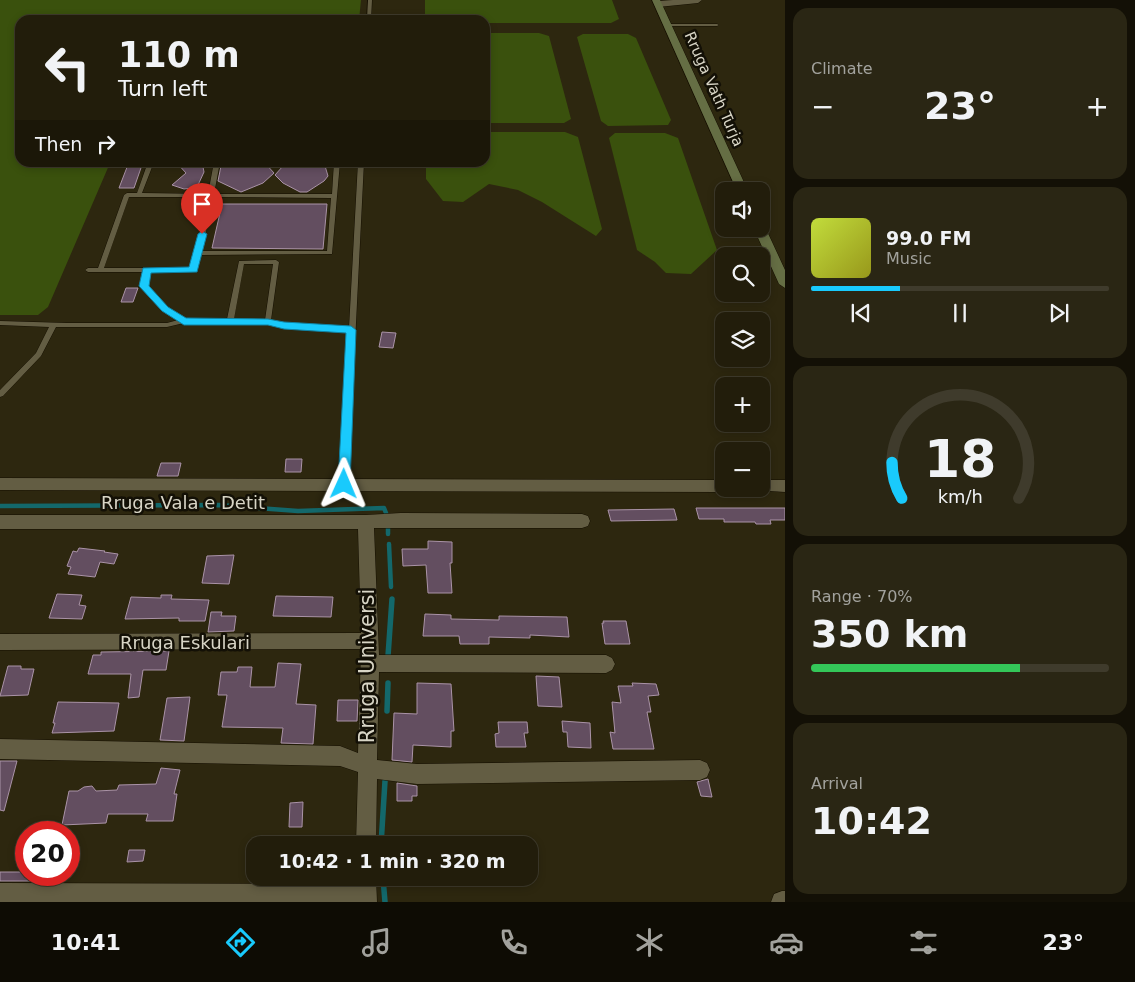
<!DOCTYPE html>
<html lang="en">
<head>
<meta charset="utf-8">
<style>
  :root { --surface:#221d0b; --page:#2a2614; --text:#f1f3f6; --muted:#a2a29d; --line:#3f3b2c; --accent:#19cafc }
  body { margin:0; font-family:"DejaVu Sans",sans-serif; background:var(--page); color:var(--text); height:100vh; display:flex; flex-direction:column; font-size:19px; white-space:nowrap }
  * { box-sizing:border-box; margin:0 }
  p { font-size:16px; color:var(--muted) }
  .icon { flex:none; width:28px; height:28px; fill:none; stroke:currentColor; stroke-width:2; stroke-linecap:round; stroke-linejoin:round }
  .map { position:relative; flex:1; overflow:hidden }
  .panel { display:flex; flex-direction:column; gap:8px; padding:8px; background:#131006; width:350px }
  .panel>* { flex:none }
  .top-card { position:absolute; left:15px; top:15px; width:475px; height:152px; border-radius:15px; box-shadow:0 2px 8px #0003,0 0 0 1px var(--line); background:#221d0b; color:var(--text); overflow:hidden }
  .tools { position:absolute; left:715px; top:182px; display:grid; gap:10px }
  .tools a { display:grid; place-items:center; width:55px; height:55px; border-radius:10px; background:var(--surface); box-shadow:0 2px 8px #0003,0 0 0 1px var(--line); font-size:25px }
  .speed { position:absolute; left:15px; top:821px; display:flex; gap:10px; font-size:25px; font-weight:700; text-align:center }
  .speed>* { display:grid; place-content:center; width:65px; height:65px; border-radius:50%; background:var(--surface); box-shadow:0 2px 8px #0003,0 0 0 1px var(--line); line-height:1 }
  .speed .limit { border:8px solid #d22; background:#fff; color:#111 }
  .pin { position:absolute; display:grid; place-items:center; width:42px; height:42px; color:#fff; margin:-51px -21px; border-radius:50% 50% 50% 0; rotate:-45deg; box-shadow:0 0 5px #0007 }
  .pin .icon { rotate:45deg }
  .me { position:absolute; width:55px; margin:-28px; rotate:1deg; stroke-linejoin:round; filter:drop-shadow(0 0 4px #0008) }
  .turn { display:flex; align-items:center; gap:18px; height:105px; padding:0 20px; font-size:22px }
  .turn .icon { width:65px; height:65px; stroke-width:2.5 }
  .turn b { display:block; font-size:35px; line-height:42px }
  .then { display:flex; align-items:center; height:48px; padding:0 20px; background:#0003; gap:10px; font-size:19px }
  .big { font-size:38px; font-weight:700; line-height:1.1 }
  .panel .widget { flex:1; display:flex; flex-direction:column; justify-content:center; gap:8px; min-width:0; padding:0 18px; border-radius:15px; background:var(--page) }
  .panel .dial { align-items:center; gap:0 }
  .dial svg { height:130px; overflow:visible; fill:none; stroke:var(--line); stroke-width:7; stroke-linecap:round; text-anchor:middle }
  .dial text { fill:var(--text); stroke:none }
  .song { display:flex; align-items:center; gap:15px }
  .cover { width:60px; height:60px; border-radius:8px; background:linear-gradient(135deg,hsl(70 70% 55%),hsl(60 70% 35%)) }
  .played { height:5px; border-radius:2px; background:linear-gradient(90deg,var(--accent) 30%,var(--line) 30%) }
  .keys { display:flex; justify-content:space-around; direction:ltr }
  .heat { display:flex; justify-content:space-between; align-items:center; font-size:28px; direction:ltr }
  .charge { height:8px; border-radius:4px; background:linear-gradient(90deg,#34c759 70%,var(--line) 0) }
  .trip { position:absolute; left:246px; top:836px; width:292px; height:50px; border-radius:15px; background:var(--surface); box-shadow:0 2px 8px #0003,0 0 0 1px var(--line); font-weight:700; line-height:50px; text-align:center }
  .dock { display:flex; height:80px; justify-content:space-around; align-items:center; background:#0e0c04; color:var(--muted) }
  .dock .icon { width:35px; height:35px }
  .dock .on { color:var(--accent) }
  .dock b { font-size:22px; color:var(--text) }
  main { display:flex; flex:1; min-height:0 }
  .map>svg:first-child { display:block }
</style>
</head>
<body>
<main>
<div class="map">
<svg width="785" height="902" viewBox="0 0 785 902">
  <rect width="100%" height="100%" fill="#2d270f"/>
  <!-- green -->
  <path fill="#3a510d" d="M0,0H361L359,20H20V162L110,163L48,307L38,315H0Z
    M425,0H612L619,19L611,23H485V20H430L425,18Z
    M485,33H539L549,36L571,119L564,123H485Z
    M583,34H628L636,38L671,120L668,125L608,126L601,121L577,37Z
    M485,132H565L578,137L602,229L596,236L542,202L518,190L489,184L463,202L443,201L426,179V163L485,162Z
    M615,133H665L678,138L717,250L691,274L666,273L655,262L637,250L609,138Z"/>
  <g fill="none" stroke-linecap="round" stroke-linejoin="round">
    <!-- stream-far1 -->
    <path stroke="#13686b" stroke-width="4.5" d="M0,506L219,505L298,511L384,508L386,513
      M388,528V534
      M389,544L391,587"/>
    <!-- stream -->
    <path stroke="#13686b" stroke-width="5.5" d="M388,656L392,599
      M387,711L388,683
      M381,845L385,781
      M383,878L385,902"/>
  </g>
  <!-- building -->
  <path fill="#634e60" stroke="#aa93a7" d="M129,162H143L134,188H119Z
    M176,162H202L204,172L198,185L192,188L184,189L172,185L186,173Z
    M227,162H264L274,173L263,183L241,192L218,181L221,166Z
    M290,162H319L325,166L328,176L324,181L307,192H300L283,183L275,175L283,166Z
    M222,204H327L323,249L212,248Z
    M126,288H138L133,302H121Z
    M382,332L396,333L393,348L379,347Z
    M286,459H302L301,472H285Z
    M161,463H181L178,476H157Z
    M696,508H785V520H770L771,524H756L755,522H724V519H699Z
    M674,509L677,520L611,521L608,510Z
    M428,541L452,542V563H450L452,593H428L426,565L403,566L402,549H428Z
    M79,548L105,551L104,552L118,554L114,564L100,562L95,577L68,574L71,567L67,566L73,551L77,552Z
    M234,555L229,584L202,583L207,556Z
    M57,594L82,595L79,605L86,606L82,619L49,618Z
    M161,595H172L171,599L209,600L205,621H179V618L125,619L131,597L161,598Z
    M276,596L333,597L331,617L273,616Z
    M211,612H222L221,616H236L234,631L208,632Z
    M425,614L451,615V619L499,620V616L567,617L569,637L530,635V638L489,637V644H460L459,636H423Z
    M603,621H626L630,644H605L602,623H604Z
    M169,651L166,670H143L139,697L128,698L131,674H88L93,655H101V652Z
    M278,663L301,664L296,704L316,705L313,744L281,743L283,728L222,727L227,695H218L221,672H237L238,667H252L250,687H275Z
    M8,666H21V669H34L28,695L0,696Z
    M536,676L559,677L562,707L538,706Z
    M417,683L451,684L454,731H451V747L413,745L412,762L392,760L394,713L417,714Z
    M632,683L656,684L659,695L648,696L651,712H647L654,749H613L610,732L615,733L612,702L621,703L618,686H633Z
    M190,697L184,741L160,740L167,698Z
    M338,700H358L357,721H337Z
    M58,702L119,703L114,731L52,733L55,723H53Z
    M562,721L590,723L591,748L568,747L567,732H563Z
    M498,722H527L528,733H524L526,747H496L495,734L499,733Z
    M0,761H17L4,811L0,810Z
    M161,768L180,770L174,794H177L173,821H146L148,814H108L106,823L62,825L69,791H78L84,787L92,786L96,791L117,790L119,785L156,784Z
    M708,779L712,797L701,796L697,782Z
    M397,783L417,786V796H412V801H397Z
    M303,802L302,827H289L290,803Z
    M129,850H145L143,861L127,862Z
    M0,872H26V875H64L63,881H0Z"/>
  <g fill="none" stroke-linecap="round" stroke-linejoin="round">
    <!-- lane casing -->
    <g stroke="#150f00" stroke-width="1">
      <path id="lane" d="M368,0H372L371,20H367Z
        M668,24H717L719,25L717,26H666V25Z
        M148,162H154L142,193L208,194L214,162H220L214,194H332L334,162H340L332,254L201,255L195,271L150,272L147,287L167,307L185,319H227L239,261L276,260L279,262L271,320L284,323L349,328L358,162H364L348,484L347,486H341L340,484L349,332L284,327L268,324L184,323L167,327H56L41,356L3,396L0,397V390L36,353L49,327L0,325V321L67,323H167L178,320L163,311L142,288L141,287L144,272H88L85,270L88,268H98L124,195L127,193H137ZM129,197H207L196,253L191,268H104ZM213,197L331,198L327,251H202ZM244,264H273L265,320L234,319Z"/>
    </g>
    <!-- street casing -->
    <g stroke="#150f00" stroke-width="1">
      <path id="street" d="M673,0H702L698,3L658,7L654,4L658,1Z
        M0,478L724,480V489H730L724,492L0,490Z
        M761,480H785V492L756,490L755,489H761Z
        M401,513L582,514L588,516L590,521L588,526L582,528H374L379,655H606L612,658L615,664L612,670L606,673L379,672L377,760L417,764L700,760L707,763L710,770L707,777L700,780L417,784L377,779L376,845H356L358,772L340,766L0,759V739L340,746L358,753L361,649L0,650V634L361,633L358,529H0V515H366Z
        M355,878H376L377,902H0V883L355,884Z
        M782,891H785V902H771L774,894Z"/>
    </g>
    <!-- secondary casing -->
    <g stroke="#150f00" stroke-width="1">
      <path id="secondary" d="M652,0H660L748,191H737Z
        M761,226L766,229L785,270V288L779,284L754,229H761Z"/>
    </g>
    <!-- lane -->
    <use href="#lane" fill="#635d43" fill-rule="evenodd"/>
    <!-- street -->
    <use href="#street" fill="#635d43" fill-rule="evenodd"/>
    <!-- secondary -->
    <use href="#secondary" fill="#656e44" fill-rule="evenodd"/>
  </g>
  <!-- route -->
  <path fill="#19cafc" stroke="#1083a4" d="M202,231L207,234L197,272L151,273L149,286L168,307L186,318L268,319L284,322L351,326L356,330L350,484L348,488H340L338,484L346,333L284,329L268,325H184L162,311L139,286L143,268L189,267L198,234Z"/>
  <g text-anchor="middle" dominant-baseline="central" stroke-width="5" stroke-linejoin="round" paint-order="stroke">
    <!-- far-street labels -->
    <g font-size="15" fill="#d8d5c6" stroke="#131006">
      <text transform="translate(714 89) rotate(66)">Rruga Vath Turja</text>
    </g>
    <!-- street labels -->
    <g font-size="18" fill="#d8d5c6" stroke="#131006">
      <text x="183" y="502">Rruga Vala e Detit</text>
      <text x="185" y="642">Rruga Eskulari</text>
    </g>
    <!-- near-street labels -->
    <g font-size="21" fill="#d8d5c6" stroke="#131006">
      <text transform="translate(367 666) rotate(-90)">Rruga Universi</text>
    </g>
  </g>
</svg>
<div class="tools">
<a><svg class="icon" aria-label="sound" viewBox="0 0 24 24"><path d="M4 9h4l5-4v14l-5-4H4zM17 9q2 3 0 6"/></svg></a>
<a><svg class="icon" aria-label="search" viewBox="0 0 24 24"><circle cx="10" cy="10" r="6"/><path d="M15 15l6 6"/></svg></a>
<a><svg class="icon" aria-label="layers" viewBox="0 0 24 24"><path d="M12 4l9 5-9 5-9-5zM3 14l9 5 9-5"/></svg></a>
<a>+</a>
<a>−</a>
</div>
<div class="speed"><div class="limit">20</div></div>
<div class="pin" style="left:202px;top:234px;background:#d93025"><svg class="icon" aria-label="arrive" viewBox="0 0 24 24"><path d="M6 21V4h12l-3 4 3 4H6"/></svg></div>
<svg class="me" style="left:344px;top:484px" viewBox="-20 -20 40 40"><path d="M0-17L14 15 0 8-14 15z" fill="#19cafc" stroke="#fff" stroke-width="4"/></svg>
<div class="trip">10:42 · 1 min · 320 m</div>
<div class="top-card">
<div class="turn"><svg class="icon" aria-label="left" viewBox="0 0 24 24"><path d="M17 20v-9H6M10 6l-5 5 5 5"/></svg><div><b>110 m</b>Turn left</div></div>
<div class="then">Then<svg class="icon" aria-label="right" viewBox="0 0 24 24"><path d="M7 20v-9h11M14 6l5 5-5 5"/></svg></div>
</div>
</div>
<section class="panel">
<div class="widget"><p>Climate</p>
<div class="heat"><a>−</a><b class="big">23°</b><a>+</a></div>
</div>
<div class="widget">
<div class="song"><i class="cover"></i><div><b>99.0 FM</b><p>Music</p></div></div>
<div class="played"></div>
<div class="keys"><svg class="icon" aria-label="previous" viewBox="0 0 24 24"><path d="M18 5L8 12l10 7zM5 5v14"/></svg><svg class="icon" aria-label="pause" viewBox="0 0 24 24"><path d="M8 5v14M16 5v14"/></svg><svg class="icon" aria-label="next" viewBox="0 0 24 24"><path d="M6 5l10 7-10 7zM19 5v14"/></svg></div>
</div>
<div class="widget dial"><svg viewBox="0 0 100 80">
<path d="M14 69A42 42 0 1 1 86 69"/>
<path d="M14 69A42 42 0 0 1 8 47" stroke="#19cafc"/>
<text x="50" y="56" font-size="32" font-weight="700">18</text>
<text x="50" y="72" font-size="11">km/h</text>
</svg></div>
<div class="widget"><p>Range · 70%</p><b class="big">350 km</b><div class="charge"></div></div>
<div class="widget"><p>Arrival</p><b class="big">10:42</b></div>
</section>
</main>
<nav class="dock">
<b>10:41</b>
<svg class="icon on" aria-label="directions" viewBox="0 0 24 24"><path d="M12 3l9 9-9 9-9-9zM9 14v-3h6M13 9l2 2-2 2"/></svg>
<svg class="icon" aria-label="music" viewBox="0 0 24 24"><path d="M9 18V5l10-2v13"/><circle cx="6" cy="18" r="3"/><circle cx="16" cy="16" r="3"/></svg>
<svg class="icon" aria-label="phone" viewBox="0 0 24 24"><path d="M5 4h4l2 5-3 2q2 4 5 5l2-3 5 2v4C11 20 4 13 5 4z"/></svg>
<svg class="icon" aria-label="climate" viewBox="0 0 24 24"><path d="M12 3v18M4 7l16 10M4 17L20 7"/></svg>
<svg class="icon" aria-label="car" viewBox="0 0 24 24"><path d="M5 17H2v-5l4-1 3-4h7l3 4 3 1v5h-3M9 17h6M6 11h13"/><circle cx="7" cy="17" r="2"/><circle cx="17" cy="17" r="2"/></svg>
<svg class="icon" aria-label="filters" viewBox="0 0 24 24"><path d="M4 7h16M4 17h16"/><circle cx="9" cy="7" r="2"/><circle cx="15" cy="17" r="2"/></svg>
<b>23°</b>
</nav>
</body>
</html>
